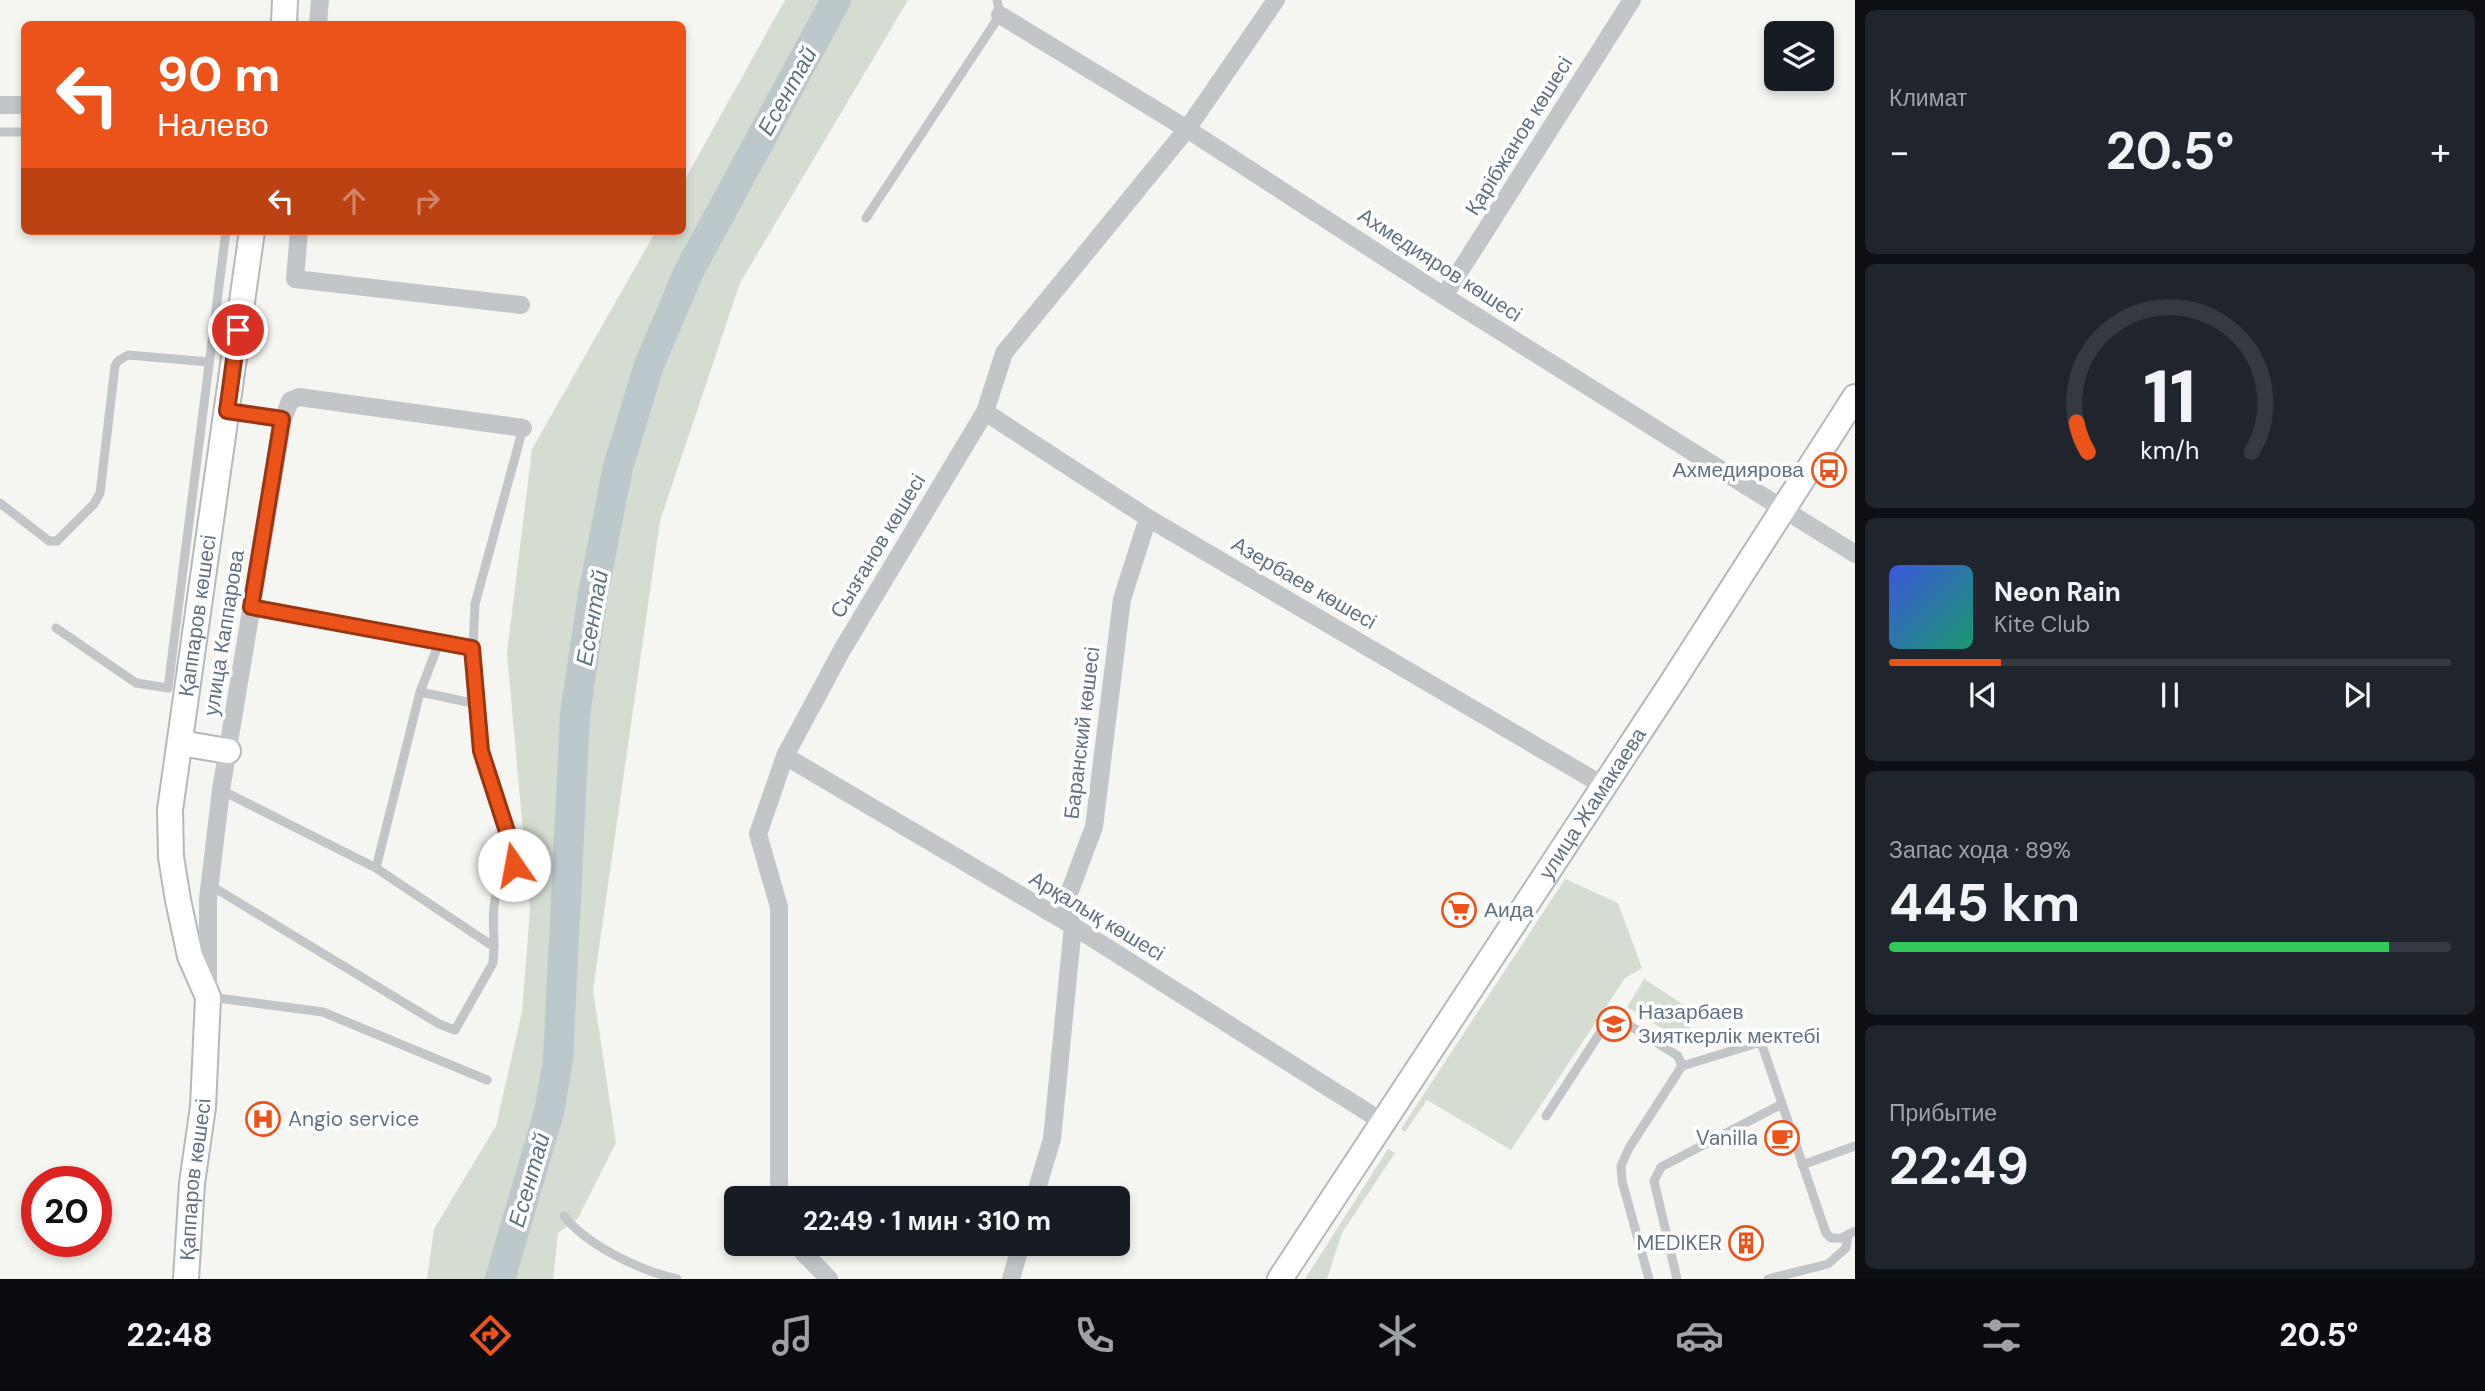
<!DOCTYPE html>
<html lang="ru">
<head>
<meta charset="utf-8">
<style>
  :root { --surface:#171b24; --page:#20242c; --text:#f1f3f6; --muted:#9ea1a6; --line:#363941; --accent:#ec531a }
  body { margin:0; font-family:"DM Sans",sans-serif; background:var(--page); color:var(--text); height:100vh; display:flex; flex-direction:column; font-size:26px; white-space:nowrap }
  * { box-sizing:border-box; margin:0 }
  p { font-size:23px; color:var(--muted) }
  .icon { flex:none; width:38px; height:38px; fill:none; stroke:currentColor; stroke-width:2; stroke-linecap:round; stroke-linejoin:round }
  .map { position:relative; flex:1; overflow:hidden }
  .details { display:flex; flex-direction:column; gap:10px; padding:10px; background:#0d0f14; width:630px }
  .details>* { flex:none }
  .banner { position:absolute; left:21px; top:21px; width:665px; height:214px; border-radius:10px; box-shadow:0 4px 10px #0003; background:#ec531a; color:#fff; overflow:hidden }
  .fabs { position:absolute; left:1764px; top:21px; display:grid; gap:14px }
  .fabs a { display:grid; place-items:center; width:70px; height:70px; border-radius:10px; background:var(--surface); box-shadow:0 4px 10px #0003; font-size:35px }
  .speed { position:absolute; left:21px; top:1166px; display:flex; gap:14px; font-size:35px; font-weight:700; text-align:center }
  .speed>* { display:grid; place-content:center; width:91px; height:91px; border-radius:50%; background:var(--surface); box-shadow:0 4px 10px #0003; line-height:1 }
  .speed .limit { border:10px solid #d22; background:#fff; color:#111 }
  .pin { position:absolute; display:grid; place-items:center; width:60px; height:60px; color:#fff; margin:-30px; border:4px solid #fff; border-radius:50%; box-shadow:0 2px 7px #0007 }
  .me { position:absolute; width:77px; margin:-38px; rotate:348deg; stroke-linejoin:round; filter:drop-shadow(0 0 5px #0008) }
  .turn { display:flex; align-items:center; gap:24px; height:147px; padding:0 21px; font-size:32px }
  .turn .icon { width:91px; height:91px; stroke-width:2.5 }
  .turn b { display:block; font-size:49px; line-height:60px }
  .lanes { display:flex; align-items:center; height:66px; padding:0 21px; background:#0003; justify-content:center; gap:35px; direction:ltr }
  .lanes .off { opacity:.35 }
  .big { font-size:52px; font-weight:700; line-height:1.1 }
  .details .card { flex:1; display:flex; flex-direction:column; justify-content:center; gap:10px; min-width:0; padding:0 24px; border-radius:10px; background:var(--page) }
  .details .dial { align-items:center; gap:0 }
  .dial svg { height:182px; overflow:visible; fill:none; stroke:var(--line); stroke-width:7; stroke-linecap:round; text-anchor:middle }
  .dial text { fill:var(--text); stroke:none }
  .song { display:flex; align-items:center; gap:21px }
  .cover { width:84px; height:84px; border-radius:10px; background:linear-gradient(135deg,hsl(230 70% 55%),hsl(160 70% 35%)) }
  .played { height:7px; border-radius:4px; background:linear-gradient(90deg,var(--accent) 20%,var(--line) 20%) }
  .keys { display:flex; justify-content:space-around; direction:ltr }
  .heat { display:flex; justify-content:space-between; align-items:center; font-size:38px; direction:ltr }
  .charge { height:10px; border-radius:5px; background:linear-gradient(90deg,#34c759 89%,var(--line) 0) }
  .trip { position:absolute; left:724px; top:1186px; width:406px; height:70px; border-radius:10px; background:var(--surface); box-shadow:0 4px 10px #0003; font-weight:700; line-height:70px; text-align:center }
  .tabs { display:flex; height:112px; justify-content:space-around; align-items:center; background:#090b0e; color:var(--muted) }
  .tabs .icon { width:49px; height:49px }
  .tabs .selected { color:var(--accent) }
  .tabs b { font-size:32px; color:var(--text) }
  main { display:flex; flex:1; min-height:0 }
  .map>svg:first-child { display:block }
</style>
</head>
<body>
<main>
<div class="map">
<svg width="1855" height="1279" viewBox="0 0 1855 1279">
  <rect width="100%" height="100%" fill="#f5f5f1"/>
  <!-- green -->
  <path fill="#d5dcd1" d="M785,0H908L740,283L660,521L593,990L616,1143L578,1218L558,1233L553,1279H427L434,1229L496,1126L522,1012L530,910L507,653L532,449L656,231H682L683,183Z
    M1565,879L1618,903L1642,968L1625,978L1511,1150L1427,1100L1405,1132L1401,1129Z
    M1644,979L1698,1014L1682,1041L1627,1007Z
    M1388,1149L1395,1153L1342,1233L1327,1279H1305Z"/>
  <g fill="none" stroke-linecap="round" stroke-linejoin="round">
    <!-- river -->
    <path stroke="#bdc8cd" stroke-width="30" d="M500,1279L549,1112L558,1060L575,714L593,594L618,467L649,365L689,271L836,0"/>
    <!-- secondary casing -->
    <g stroke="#b4b9be" stroke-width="28">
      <g id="secondary">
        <path d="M284,24L285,0"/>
        <path d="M180,743L228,751"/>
        <path id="s1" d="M186,1279L192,1183L203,1107L208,997L190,956L178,900L171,857L170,810L252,231"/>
        <path id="s2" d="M1280,1279L1673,681L1855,397"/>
      </g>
    </g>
    <!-- lane -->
    <path stroke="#c2c6c9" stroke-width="9" d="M0,132H24
      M866,218L1000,15L997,0
      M0,503L49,541H57L94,504L100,493L115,366L118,361L128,355L209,362
      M251,607L473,648
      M56,628L136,683L168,688L226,231
      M420,692L477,704
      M376,868L420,692L439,643
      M210,885L439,1024L455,1030L493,963L494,947L376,868L221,790
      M494,947C494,929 491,906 498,889C504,873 514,874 514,853L481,751L473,648L475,604L523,428
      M210,997L323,1012L487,1080
      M1682,1066L1761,1042L1826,1233L1831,1238H1841L1855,1231
      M1546,1116L1609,1019L1616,1017L1678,1056L1682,1066L1629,1148L1621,1166L1622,1181L1649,1279
      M1802,1165L1855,1146
      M564,1216C588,1246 639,1270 677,1279
      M1677,1279L1654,1181L1661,1167L1782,1104
      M1768,1279L1828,1264L1846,1248L1848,1234"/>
    <!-- street -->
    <path stroke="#c2c6c9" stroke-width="18" d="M1000,15L1187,129L1444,296L1855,554
      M318,24L320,0
      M0,105H24
      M299,231L295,279L521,305
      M1444,296L1632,0
      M227,411L283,419
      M985,412L1148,518L1604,786
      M785,756L1073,926L1383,1122
      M208,990V899L221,790L283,419L290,401L299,397L523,428
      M779,1199V907L758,834L785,756L842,650L985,412L1004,353L1187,129L1276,0
      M1034,1199L1052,1139L1073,926L1063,909L1094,827L1122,599L1148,518
      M795,1244L829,1279
      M1011,1279L1021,1244"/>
    <!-- secondary -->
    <use href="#secondary" stroke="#fff" stroke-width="24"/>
  </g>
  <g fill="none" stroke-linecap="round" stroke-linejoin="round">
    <!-- route casing -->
    <g stroke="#993611" stroke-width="18">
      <path id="route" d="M238,330L227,411L282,419L251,607L472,648L481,751L514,853V865"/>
    </g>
    <!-- route -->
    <use href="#route" stroke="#ec531a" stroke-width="12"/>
  </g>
  <!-- icons -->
  <defs>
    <g id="bus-ring" transform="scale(1.75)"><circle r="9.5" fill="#fff" stroke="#ec531a" stroke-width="1.5"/><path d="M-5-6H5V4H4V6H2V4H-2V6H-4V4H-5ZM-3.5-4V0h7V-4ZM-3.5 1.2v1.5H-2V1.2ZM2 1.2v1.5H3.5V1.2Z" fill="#ec531a"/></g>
    <g id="supermarket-ring" transform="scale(1.75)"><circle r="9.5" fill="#fff" stroke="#ec531a" stroke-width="1.5"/><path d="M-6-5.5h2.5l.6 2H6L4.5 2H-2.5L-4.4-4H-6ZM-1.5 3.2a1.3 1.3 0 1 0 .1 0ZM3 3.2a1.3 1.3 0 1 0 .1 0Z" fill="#ec531a"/></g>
    <g id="school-ring" transform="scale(1.75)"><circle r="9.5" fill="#fff" stroke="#ec531a" stroke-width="1.5"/><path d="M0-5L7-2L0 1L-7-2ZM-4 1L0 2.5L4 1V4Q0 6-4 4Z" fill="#ec531a"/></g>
    <g id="hospital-ring" transform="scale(1.75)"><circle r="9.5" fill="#fff" stroke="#ec531a" stroke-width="1.5"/><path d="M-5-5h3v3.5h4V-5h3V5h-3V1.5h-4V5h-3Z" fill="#ec531a"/></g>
    <g id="cafe-ring" transform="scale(1.75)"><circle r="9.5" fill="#fff" stroke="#ec531a" stroke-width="1.5"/><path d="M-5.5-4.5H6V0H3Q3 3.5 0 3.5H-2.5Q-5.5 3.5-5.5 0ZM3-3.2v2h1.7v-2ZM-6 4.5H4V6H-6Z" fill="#ec531a"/></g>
    <g id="building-ring" transform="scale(1.75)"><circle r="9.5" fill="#fff" stroke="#ec531a" stroke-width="1.5"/><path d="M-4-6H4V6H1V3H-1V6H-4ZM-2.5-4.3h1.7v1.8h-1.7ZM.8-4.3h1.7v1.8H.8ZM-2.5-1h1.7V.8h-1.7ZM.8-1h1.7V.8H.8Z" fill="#ec531a"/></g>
  </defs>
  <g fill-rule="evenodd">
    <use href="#bus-ring" x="1829" y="470"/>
    <use href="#supermarket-ring" x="1459" y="910"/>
    <use href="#school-ring" x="1614" y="1024"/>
    <use href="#hospital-ring" x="263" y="1119"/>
    <use href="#cafe-ring" x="1782" y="1138"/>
    <use href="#building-ring" x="1746" y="1243"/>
  </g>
  <g text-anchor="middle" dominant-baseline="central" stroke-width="7" stroke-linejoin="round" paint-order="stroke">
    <!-- street labels -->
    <g font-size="21" fill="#627383" stroke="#fff">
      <text transform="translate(1519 136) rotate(-58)">Қарібжанов көшесі</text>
      <text transform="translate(1440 265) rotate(33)">Ахмедияров көшесі</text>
      <text transform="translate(878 546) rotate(-59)">Сызғанов көшесі</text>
      <text transform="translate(1304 583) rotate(30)">Азербаев көшесі</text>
      <text stroke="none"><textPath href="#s1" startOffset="672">Қаппаров көшесі</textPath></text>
      <text transform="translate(224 633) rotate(-81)">улица Каппарова</text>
      <text transform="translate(1082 733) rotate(-83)">Баранский көшесі</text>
      <text stroke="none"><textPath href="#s2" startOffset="569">улица Жамакаева</textPath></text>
      <text transform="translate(1097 916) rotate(31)">Арқалық көшесі</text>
      <text stroke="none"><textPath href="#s1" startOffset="100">Қаппаров көшесі</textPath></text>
    </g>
    <!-- poi labels -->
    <g font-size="21" fill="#627383" stroke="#fff" text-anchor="end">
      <text x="1804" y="470">Ахмедиярова</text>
      <text x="1484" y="910" text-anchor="start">Аида</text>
      <text x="1638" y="1012" text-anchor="start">Назарбаев<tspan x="1638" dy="24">Зияткерлік мектебі</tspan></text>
      <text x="288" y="1119" text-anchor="start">Angio service</text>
      <text x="1758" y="1138">Vanilla</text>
      <text x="1722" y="1243">MEDIKER</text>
    </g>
    <!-- water labels -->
    <g font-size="23" font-style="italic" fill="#5e7681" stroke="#fff">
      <text transform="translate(787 91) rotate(-61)">Есентай</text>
      <text transform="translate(592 618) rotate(-80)">Есентай</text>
      <text transform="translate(529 1180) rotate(-74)">Есентай</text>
    </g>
  </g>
</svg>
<div class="fabs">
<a><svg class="icon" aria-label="layers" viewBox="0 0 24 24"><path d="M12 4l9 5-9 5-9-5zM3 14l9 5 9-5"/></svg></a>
</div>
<div class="speed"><div class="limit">20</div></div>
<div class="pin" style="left:238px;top:330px;background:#d93025"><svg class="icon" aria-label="arrive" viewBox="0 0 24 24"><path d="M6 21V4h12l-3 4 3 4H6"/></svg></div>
<svg class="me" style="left:514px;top:865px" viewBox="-20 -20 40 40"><circle r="19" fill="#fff"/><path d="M0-13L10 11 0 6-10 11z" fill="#ec531a"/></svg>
<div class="trip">22:49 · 1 мин · 310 m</div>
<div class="banner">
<div class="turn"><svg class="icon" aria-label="left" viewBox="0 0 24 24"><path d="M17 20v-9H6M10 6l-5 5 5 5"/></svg><div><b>90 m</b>Налево</div></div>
<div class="lanes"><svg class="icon" aria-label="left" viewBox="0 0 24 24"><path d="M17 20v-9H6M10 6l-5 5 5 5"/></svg><svg class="icon off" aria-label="ahead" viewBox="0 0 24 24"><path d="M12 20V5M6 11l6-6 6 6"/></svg><svg class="icon off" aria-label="right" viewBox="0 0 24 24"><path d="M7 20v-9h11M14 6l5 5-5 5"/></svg></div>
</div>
</div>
<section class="details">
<div class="card"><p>Климат</p>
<div class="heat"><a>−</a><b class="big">20.5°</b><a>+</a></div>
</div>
<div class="card dial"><svg viewBox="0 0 100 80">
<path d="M14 69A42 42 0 1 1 86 69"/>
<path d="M14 69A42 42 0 0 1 9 56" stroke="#ec531a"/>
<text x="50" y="56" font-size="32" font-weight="700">11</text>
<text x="50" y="72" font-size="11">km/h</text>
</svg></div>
<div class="card">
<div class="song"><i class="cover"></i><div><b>Neon Rain</b><p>Kite Club</p></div></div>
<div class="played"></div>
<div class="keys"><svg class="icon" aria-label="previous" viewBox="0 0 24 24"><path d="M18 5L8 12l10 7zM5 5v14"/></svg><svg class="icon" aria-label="pause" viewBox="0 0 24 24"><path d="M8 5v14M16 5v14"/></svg><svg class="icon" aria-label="next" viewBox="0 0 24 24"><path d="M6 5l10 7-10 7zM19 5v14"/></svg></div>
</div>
<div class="card"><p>Запас хода · 89%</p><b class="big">445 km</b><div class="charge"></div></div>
<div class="card"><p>Прибытие</p><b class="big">22:49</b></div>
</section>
</main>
<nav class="tabs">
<b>22:48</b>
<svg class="icon selected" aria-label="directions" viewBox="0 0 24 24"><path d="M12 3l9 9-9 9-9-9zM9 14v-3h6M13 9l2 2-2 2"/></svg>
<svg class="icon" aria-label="music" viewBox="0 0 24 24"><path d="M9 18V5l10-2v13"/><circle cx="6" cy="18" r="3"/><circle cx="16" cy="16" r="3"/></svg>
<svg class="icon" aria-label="phone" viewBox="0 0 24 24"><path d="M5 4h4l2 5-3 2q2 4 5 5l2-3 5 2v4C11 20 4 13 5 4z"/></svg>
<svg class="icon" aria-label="climate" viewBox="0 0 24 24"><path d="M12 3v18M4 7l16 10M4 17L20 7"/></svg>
<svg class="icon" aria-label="car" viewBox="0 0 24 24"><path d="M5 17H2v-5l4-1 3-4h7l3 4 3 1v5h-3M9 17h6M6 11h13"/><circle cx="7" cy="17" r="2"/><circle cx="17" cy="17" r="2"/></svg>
<svg class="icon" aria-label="filters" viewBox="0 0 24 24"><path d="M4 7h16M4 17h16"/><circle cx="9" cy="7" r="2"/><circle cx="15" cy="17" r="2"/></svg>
<b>20.5°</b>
</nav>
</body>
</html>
